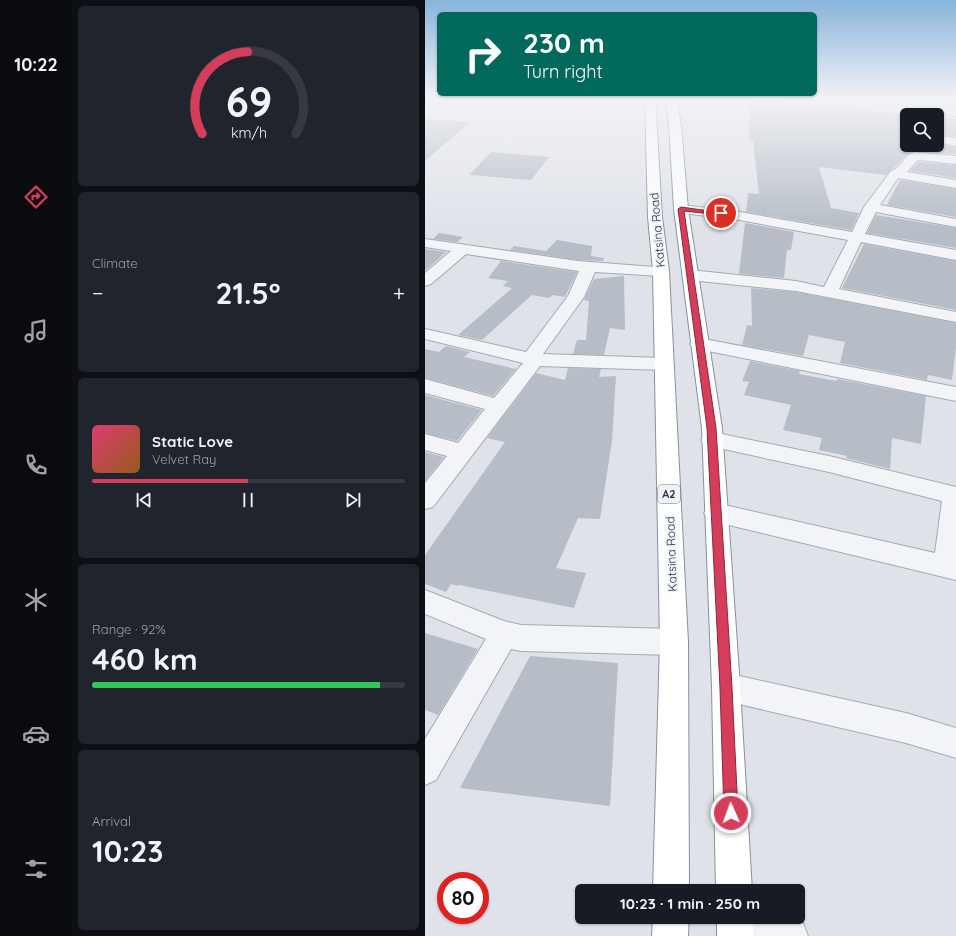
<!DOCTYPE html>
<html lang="en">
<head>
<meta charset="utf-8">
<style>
  :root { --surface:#171b24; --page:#20242c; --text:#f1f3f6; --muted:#9ea1a6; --line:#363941; --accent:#d43e5b }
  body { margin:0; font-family:Quicksand,sans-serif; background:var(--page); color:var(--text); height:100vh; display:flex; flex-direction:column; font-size:15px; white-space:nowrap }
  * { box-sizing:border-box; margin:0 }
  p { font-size:13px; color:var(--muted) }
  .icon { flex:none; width:22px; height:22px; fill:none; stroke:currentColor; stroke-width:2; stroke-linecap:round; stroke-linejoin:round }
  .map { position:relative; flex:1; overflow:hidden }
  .panel { display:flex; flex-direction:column; gap:6px; padding:6px; background:#0d0f14; width:353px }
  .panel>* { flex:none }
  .guide { position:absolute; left:12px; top:12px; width:380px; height:84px; border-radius:6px; box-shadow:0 1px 3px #0004; background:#00695c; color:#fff; overflow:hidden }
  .fabs { position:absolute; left:475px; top:108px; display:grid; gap:8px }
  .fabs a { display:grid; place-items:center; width:44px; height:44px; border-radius:6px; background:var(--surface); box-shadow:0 1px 3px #0004; font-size:20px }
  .speed { position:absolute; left:12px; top:872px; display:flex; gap:8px; font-size:20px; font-weight:700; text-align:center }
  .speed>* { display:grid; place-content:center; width:52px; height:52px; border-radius:50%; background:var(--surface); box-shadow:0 1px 3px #0004; line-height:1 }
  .speed .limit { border:6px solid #d22; background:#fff; color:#111 }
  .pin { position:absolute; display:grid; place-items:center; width:34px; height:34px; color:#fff; margin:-17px; border:2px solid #fff; border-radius:50%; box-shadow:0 1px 4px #0007 }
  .me { position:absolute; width:44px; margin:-22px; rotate:358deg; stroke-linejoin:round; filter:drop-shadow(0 0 3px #0008) }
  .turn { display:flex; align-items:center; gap:14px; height:84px; padding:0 20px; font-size:18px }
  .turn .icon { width:52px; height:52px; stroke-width:2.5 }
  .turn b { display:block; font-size:28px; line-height:34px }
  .big { font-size:30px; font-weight:800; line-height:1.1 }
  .panel .tile { flex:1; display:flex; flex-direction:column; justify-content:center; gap:6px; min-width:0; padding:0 14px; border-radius:6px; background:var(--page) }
  .panel .dial { align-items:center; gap:0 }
  .dial svg { height:104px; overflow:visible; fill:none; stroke:var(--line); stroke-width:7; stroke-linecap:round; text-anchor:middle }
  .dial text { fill:var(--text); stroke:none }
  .song { display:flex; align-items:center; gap:12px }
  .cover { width:48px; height:48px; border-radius:6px; background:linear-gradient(135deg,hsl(340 70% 55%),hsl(30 70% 35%)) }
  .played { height:4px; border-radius:2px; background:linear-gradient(90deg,var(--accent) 50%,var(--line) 50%) }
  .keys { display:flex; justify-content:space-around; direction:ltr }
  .heat { display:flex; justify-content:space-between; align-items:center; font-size:22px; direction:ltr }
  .charge { height:6px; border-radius:3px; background:linear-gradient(90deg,#34c759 92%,var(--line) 0) }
  .trip { position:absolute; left:150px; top:884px; width:230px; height:40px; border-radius:6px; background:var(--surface); box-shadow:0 1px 3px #0004; font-weight:800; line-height:40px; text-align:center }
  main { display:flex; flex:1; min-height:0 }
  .tabs { display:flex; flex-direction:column; width:72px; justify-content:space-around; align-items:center; background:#090b0e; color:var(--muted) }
  .tabs .icon { width:28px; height:28px }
  .tabs .selected { color:var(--accent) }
  .tabs b { font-size:18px; color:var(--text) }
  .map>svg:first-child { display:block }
</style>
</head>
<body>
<main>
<nav class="tabs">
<b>10:22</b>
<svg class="icon selected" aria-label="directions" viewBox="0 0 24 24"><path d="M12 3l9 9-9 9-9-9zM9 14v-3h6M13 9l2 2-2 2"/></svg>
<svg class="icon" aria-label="music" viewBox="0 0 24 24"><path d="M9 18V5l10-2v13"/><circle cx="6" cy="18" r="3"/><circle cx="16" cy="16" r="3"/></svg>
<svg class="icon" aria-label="phone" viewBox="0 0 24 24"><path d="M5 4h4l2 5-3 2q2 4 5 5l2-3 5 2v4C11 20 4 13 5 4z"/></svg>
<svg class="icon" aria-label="climate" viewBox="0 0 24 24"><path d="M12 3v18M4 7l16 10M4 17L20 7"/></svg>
<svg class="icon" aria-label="car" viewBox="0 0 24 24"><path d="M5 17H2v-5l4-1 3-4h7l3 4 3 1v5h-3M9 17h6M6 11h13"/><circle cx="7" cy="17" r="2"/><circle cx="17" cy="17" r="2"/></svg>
<svg class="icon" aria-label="filters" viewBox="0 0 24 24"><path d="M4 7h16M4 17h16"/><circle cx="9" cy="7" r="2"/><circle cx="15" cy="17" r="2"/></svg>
</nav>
<section class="panel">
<div class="tile dial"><svg viewBox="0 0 100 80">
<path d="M14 69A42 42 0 1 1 86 69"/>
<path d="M14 69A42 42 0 0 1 49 6" stroke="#d43e5b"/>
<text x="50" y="56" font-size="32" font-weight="700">69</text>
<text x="50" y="72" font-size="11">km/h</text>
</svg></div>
<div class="tile"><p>Climate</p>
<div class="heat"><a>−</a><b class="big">21.5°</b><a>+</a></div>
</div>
<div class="tile">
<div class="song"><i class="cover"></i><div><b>Static Love</b><p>Velvet Ray</p></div></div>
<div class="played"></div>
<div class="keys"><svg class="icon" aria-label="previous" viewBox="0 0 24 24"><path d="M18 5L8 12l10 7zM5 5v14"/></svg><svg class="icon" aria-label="pause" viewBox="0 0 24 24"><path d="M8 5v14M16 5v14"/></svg><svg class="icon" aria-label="next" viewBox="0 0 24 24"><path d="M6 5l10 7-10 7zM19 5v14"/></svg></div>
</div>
<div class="tile"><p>Range · 92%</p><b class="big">460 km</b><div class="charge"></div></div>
<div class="tile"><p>Arrival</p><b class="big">10:23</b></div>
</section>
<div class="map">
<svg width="531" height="936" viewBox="0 0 531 936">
  <rect width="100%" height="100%" fill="#dfe3e9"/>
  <!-- building -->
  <path fill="#b6bdc6" d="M328,99L487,115H482V145H512V144L531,147V154L489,151L482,155L461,175L394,167L406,208L434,213L426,230L321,212L323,193L334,194L328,141L324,140V110Z
    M512,117L531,119V136L512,135Z
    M0,119L45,122L0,161Z
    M66,152L124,157L106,180L44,175Z
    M494,162L531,165V178L485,171Z
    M475,180L531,189V217L462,205Z
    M451,215L531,228V248L442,233Z
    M320,223L369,232L366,250H362L359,278L314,274Z
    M14,233L38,237L32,242L8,239Z
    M132,240L167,246L166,256L179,258L178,261L153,260L85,250L89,246L121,251Z
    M439,244L531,261V310L417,288Z
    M0,249L21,252L0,271Z
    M76,261L152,272L140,297L128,295L124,298L107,295L57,340L33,335L87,288L78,286L83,281L63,278Z
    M199,276L200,330L185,328L179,355L148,354L152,340H161L164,301L159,300L169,279Z
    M326,288L371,292L531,323V348L527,380L503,375L502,380L415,363L420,342L384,335L378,356L317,345L322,325L327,326Z
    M21,346L45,352L39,357L91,369L68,396L0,378V349L14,352Z
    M325,361L375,371L374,374L411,381L412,379L501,396L496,444L467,438L465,469L421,458L422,456L394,450L397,438L358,430L366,405L319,395L324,382L317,381Z
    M143,368L176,369L174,377L191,376L187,441L175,519L153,518L131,568L161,573L149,608L34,585L33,586L26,584L21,592L0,584V555L80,442L62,438L111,373L140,380Z
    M0,395L57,410L32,441L0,433Z
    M0,452L19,457L0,481Z
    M0,633L53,649L13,715L0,710Z
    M105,656L193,663L185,806L35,788Z"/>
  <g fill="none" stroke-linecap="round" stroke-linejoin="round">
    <!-- street casing -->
    <g stroke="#a4aab3" stroke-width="2">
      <path id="street" d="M515,108L531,110V116L511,113L510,111Z
        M512,136L531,138V146L512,142Z
        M490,152L531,156V164L493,160L482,172L531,180V188L473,178L455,205L531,219V227L451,212L440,234L531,250V260L436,242L414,289L531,312V322L371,291L265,280L259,278L257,275L259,272L265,270L371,281L399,287L423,240L309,219L256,213L251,212L249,209L251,206L256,205L309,211L427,232L439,207L466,171C476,169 479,155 490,152Z
        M0,239L153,261L242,268L244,271L242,274L236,276L170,272L159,297L118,354L238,358L245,360L247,364L245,368L238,370L115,366L8,507L0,509V483L22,456L0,450V434L33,443L60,409L0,393V379L69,398L98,363L0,339V329L101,352L143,296L154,271L41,254L6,284L0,286V273L26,251L0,247Z
        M274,338L531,387V401L268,348L265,344L268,340Z
        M287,432L404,456L531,487V580L283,520L279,513L283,506L291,503L510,553L517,501L404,472L280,445L276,440L280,435Z
        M0,590L79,621L96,625L249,629L259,633L263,642L259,651L249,655L96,651L86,649L11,780L0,785V739L61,639L0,614Z
        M301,673L481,713L531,728V758L481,743L301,701L291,697L287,687L291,677Z
        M301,917H364L378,923L383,936H321L306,930Z"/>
    </g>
    <!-- highway casing -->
    <g stroke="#8691a0" stroke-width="2">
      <path id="highway" d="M220,97H230L237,217L244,271L263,642L264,891H228L235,642L228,271L223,217Z
        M241,97H251L256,125L263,209L297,428L315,687L327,891H291L287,687L277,428L249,209L244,125Z
        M228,917H264L263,936H227Z
        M292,917H328V936H292Z"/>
    </g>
    <!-- street -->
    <use href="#street" fill="#f2f4f7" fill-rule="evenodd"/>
    <!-- highway -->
    <use href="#highway" fill="#fff" fill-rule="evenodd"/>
  </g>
  <!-- sky -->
  <linearGradient id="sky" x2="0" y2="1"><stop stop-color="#88b4dc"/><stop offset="0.43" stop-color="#f1f2f5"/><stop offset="1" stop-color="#f1f2f5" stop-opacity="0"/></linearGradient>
  <rect width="531" height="228" fill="url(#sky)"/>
  <!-- route -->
  <path fill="#d43e5b" stroke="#8a283b" d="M256,207L299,213L296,215L259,211L291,428L307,688L313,813L311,818L306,820L301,818L299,813L295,688L282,428L253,209Z"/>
  <g text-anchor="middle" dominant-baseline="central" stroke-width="3.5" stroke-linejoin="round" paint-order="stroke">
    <!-- shield labels -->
    <rect fill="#eff2f7" stroke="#636c78" stroke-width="1" x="233" y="485" width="22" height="18" rx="3"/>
    <g font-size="11" font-weight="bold" fill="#273241">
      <text x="244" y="494">A2</text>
    </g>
    <!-- street labels -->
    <g font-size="12" fill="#273241" stroke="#eff2f7">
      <text transform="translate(232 230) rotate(-95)">Katsina Road</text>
      <text transform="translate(246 554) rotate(-92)">Katsina Road</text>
    </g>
  </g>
</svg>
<div class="fabs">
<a><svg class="icon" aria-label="search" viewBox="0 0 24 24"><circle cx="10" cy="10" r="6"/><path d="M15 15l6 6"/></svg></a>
</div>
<div class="speed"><div class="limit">80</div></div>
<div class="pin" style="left:296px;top:213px;background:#d93025"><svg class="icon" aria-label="arrive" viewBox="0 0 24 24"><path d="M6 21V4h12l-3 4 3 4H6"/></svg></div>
<svg class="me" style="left:306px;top:813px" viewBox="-20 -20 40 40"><circle r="17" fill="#d43e5b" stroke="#fff" stroke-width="3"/><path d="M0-11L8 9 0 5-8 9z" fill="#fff"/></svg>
<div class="trip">10:23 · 1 min · 250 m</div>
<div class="guide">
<div class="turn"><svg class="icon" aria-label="right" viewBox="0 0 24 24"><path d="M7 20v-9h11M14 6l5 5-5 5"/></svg><div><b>230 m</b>Turn right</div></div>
</div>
</div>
</main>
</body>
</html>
